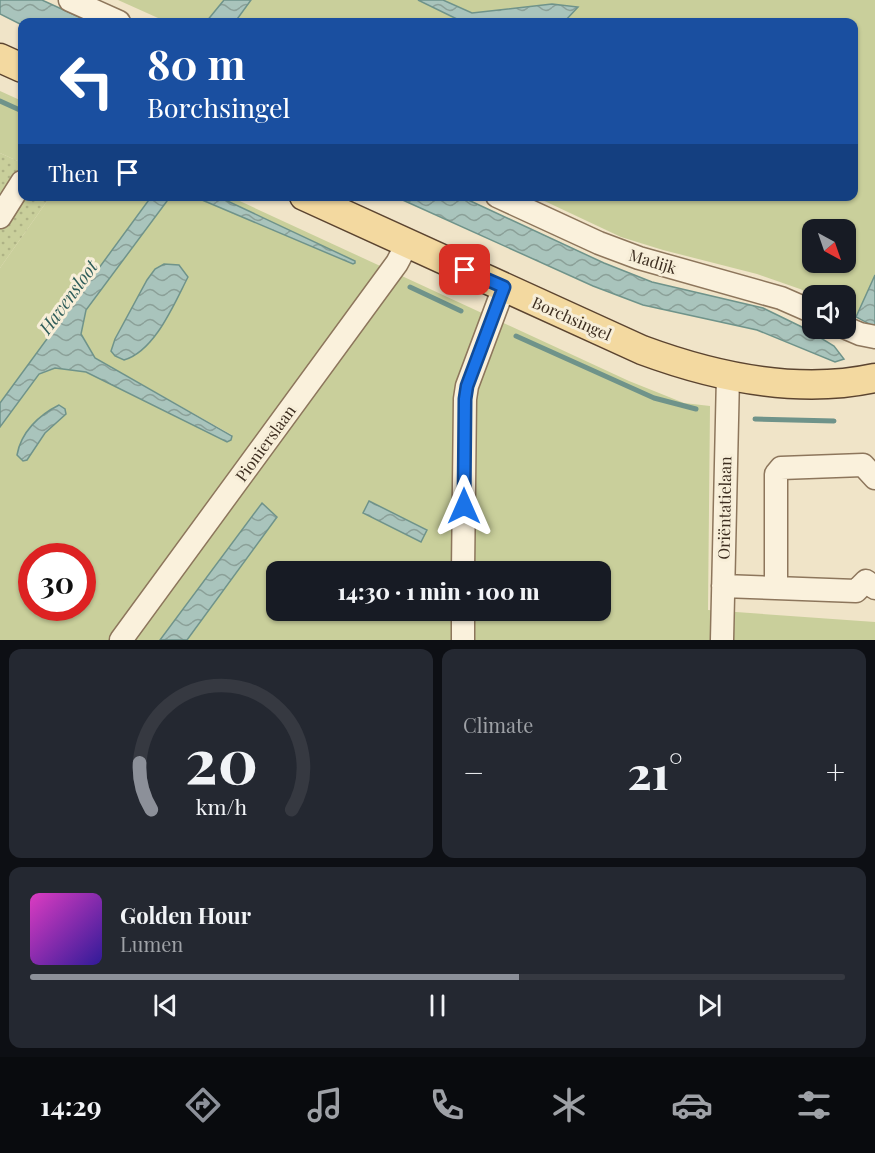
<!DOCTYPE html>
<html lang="en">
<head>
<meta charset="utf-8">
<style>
  :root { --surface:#171b24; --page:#242831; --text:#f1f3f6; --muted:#9ea1a6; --line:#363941; --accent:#8c9099 }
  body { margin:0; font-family:"Playfair Display",serif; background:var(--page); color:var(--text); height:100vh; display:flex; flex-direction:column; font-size:22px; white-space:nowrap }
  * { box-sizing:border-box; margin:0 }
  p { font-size:20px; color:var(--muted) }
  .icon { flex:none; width:33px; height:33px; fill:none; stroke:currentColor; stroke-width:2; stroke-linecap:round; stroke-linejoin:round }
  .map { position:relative; height:640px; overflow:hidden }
  .drawer { display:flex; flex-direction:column; gap:9px; padding:9px; background:#0d0f14; flex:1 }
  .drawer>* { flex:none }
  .top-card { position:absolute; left:18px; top:18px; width:840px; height:183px; border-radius:12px; box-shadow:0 2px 4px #0004; background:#1a4fa0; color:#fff; overflow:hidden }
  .needle { width:39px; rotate:140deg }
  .fabs { position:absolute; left:802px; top:219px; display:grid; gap:12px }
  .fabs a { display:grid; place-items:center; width:54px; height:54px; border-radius:12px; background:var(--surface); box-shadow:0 2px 4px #0004; font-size:30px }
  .speed { position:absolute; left:18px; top:543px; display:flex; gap:12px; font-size:30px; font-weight:700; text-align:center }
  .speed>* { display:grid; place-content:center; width:78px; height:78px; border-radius:50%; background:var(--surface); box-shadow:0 2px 4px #0004; line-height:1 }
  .speed .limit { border:9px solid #d22; background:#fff; color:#111 }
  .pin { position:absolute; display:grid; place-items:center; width:51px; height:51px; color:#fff; margin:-26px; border-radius:12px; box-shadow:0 3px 9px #0006 }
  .me { position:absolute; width:66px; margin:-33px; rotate:0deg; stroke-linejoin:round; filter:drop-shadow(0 0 4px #0008) }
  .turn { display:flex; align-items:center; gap:21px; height:126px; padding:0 30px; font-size:27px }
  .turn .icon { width:78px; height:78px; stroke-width:2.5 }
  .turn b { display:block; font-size:42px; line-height:51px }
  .then { display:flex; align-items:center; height:57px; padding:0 30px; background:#0003; gap:12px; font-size:22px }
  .big { font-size:45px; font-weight:800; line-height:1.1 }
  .drawer .widget { flex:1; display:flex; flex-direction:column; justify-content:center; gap:9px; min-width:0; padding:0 21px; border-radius:12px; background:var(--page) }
  .drawer .dial { align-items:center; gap:0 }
  .dial svg { height:156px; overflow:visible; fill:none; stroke:var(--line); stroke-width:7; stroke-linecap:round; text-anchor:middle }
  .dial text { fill:var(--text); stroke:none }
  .song { display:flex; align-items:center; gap:18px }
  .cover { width:72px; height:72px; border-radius:9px; background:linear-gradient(135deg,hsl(310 70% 55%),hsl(250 70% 35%)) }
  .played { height:6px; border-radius:3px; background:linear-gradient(90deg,var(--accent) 60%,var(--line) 60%) }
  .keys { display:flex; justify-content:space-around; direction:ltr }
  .heat { display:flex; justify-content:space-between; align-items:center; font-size:33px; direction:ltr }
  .drawer .tiles { flex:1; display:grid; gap:9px; grid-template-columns:1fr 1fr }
  .widget:last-child { grid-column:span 2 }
  .trip { position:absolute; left:266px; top:561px; width:345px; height:60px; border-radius:12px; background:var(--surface); box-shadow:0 2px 4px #0004; font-weight:800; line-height:60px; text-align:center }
  .tabs { display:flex; height:96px; justify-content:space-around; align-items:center; background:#090b0e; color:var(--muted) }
  .tabs .icon { width:42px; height:42px }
  .tabs .current { color:var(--accent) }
  .tabs b { font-size:27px; color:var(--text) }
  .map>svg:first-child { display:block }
</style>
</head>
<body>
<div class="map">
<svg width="875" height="640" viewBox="0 0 875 640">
  <defs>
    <pattern id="park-dots" width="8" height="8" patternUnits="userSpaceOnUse" patternTransform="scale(1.5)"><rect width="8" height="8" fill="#c9cf9b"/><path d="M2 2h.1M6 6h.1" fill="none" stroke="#aeb285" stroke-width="1.8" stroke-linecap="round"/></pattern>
    <pattern id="water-waves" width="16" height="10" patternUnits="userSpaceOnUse" patternTransform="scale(1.5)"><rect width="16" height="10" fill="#a9c4bc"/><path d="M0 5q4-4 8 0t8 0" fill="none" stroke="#8ba098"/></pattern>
  </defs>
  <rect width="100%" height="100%" fill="#f0e4c8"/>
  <!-- grass -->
  <path fill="#c9cf9b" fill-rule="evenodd" d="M118,0H224L206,22H167Z
    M251,0H418L463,22H235Z
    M443,0H875V275L856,317L846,312V296L814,295L800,289L757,274L663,250L621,237L536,197L854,196V22H564L577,7L525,8L472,13ZM813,230H846V262H813Z
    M0,91L22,101V163L0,153Z
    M170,196L195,197L353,264L355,263V261L219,197H231L629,381L684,403L710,406L708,610L875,622V640H187L277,517L262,503L160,640H0V427L39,374L55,368L86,372L227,442L231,440L232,435L95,358L81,334L85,310ZM188,277L167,315L149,344L115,356L111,351L115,339L147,280ZM59,405L45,433L27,460L41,416ZM32,556H82V608H32ZM276,572H600V610H276Z
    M50,197H151L0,403V268Z"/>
  <!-- park -->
  <path fill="url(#park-dots)" d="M0,153L22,163L0,206Z
    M22,189V196L50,197L0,268V229Z"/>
  <!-- water -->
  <path fill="url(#water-waves)" stroke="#6f938a" stroke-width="1.5" d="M0,0H42L90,22H22V25L0,14Z
    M224,0H251L235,22H206Z
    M418,0H443L472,13L552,4L578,7L564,22H463Z
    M151,197H170L86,310L81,334L95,358L232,436L231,440L227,442L86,372L55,368L39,374L0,427V403Z
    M195,197H219L355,261V263L353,264Z
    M396,197H462L604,263L652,282L763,308L806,329L834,346L844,359L835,362L757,330L643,305L593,286Z
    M164,264L179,265L188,277C174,304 155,351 124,360L115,356L111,351L115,339L147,280L155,269Z
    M875,275V327L856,317Z
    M59,405L65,409L66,414L45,433L27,460L23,461L17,455C21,432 39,415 59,405Z
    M369,501L427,530L421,542L363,513Z
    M262,503L277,517L187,640H160Z"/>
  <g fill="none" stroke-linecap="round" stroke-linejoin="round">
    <!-- stream -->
    <path stroke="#6f938a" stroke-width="5" d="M0,101L22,111
      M410,287L461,311
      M516,336L654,398L696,409
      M755,419L834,421"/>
    <!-- minor casing -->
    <g stroke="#8d765c" stroke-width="25">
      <path id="minor" d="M70,0L119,22
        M497,196L599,243L639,258L781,298L813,312
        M0,217L22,182
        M846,328L860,334L875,337
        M463,572L465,399L467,386L504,287
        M723,586L856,591L866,581L875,588
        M776,588V474L781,468L863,465L875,478
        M121,640L397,263L407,244
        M463,640V610
        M722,640L728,376"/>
    </g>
    <!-- major casing -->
    <g stroke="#5b4430" stroke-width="31">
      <path id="major" d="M0,58L22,68
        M304,196L642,350C715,377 797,395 875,378"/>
    </g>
    <!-- minor -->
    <use href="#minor" stroke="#faf1dc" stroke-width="22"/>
    <!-- major -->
    <use href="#major" stroke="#f3d9a0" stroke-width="28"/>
  </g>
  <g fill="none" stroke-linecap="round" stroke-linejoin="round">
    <!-- route casing -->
    <g stroke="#114b97" stroke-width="15">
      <path id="route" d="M464,506L465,399L467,386L504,287L465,270"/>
    </g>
    <!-- route -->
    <use href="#route" stroke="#1a73e8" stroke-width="10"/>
  </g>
  <g text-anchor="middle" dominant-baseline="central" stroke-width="6" stroke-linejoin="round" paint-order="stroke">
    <!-- street labels -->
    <g font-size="16" fill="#3d2e20" stroke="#f7eed8">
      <text transform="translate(653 261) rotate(17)">Madijk</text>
      <text transform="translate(572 318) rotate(24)">Borchsingel</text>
      <text transform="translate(265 443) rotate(-54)">Pionierslaan</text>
      <text transform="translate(724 508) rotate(-89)">Oriëntatielaan</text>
    </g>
    <!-- water labels -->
    <g font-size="18" font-style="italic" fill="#2f5d5a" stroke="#f7eed8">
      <text transform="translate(68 297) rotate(-54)">Havensloot</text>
    </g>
  </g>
</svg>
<div class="fabs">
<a><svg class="needle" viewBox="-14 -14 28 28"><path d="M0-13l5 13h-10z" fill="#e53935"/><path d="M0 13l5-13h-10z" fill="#9ea1a6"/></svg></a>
<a><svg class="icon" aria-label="sound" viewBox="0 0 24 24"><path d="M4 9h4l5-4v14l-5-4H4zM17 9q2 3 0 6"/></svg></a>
</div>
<div class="speed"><div class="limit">30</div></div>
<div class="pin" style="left:465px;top:270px;background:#d93025"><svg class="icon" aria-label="arrive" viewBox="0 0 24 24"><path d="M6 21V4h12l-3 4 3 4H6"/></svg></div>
<svg class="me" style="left:464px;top:506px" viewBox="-20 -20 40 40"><path d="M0-17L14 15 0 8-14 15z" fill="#1a73e8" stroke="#fff" stroke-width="4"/></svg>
<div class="trip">14:30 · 1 min · 100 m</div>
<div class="top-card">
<div class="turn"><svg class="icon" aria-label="left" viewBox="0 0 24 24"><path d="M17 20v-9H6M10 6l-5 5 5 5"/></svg><div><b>80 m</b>Borchsingel</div></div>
<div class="then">Then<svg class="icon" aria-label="arrive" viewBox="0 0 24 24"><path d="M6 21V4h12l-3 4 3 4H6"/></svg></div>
</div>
</div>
<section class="drawer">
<div class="tiles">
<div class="widget dial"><svg viewBox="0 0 100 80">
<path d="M14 69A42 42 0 1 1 86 69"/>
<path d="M14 69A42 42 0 0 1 8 45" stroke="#8c9099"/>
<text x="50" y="56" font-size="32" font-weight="700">20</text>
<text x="50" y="72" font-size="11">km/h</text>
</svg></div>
<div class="widget"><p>Climate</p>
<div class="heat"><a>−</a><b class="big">21°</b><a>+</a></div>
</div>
<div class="widget">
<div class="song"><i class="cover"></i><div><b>Golden Hour</b><p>Lumen</p></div></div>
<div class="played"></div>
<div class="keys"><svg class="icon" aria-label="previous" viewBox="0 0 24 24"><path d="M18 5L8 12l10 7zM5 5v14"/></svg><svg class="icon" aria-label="pause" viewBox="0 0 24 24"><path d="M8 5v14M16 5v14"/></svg><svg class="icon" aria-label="next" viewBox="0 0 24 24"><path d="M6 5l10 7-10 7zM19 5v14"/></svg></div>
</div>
</div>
</section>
<nav class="tabs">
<b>14:29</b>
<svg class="icon current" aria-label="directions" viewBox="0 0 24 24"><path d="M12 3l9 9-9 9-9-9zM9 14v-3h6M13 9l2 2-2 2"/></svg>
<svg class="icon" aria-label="music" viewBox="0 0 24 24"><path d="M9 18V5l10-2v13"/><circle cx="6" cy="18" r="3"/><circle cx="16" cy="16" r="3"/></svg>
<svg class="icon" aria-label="phone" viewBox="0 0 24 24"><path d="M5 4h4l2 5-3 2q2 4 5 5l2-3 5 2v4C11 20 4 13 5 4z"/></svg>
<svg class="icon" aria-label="climate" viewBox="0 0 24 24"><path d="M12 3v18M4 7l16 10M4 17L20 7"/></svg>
<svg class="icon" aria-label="car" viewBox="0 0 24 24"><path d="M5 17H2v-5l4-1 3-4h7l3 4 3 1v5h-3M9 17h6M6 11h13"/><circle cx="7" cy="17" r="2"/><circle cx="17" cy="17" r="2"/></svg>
<svg class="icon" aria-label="filters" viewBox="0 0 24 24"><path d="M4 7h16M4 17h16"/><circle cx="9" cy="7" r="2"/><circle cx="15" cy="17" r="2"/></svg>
</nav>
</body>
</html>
